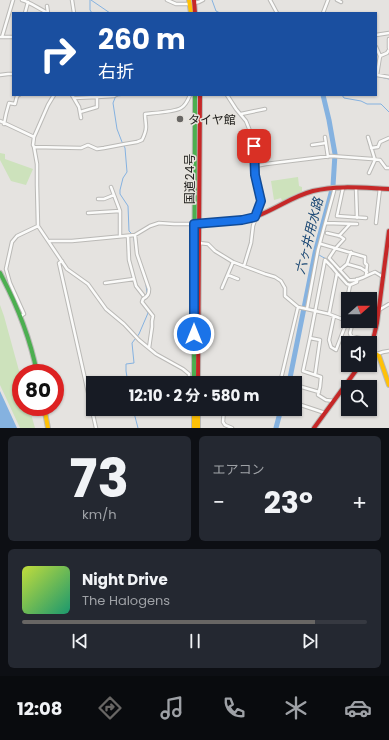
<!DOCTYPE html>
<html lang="ja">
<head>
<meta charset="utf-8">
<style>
  :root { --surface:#171b24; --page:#242831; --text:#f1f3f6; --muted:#9ea1a6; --line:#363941; --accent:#686664 }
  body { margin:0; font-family:Poppins,"Noto Sans JP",sans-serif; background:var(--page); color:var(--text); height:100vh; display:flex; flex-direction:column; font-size:15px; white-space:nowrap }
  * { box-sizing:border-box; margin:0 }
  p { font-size:13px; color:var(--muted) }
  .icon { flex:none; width:22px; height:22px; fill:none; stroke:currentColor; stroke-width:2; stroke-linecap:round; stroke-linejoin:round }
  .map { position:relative; height:428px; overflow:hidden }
  .sheet { display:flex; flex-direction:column; gap:8px; padding:8px; background:#0d0f14; flex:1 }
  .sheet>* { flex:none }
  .top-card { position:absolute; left:12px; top:12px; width:365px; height:84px; border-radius:0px; box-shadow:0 1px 3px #0004; background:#1a4fa0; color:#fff; overflow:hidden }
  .needle { width:26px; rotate:69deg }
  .tools { position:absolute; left:341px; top:292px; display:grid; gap:8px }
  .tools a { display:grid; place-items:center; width:36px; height:36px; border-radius:0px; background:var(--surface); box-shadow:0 1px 3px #0004; font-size:20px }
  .speed { position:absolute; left:12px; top:364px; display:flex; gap:8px; font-size:20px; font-weight:700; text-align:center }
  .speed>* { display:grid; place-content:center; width:52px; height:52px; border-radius:50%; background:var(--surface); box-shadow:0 1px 3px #0004; line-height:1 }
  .speed .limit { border:6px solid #d22; background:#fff; color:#111 }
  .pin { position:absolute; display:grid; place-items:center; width:34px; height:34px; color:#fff; margin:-17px; border-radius:8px; box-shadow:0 2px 6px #0006 }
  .me { position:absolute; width:44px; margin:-22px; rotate:0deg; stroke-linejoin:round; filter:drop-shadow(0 0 3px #0008) }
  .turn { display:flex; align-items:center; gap:14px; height:84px; padding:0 20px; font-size:18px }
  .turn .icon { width:52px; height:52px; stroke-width:2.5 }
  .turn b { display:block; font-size:28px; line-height:34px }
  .big { font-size:30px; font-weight:700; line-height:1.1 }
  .sheet .card { flex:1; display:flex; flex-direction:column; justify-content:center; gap:6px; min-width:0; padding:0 14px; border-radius:6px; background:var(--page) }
  .sheet .dial { align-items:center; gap:0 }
  .dial b { font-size:52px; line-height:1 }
  .song { display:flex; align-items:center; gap:12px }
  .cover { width:48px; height:48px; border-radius:6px; background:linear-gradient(135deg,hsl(70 70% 55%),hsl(160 70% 35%)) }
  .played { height:4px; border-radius:2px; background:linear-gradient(90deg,var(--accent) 85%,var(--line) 85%) }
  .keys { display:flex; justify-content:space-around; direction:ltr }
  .heat { display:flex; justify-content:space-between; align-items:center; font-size:22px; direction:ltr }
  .sheet .tiles { flex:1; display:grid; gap:8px; grid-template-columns:1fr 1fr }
  .card:last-child { grid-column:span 2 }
  .trip { position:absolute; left:86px; top:376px; width:216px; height:40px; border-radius:0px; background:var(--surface); box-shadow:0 1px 3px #0004; font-weight:700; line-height:40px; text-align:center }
  .menu { display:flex; height:64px; justify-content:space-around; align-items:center; background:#090b0e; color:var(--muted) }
  .menu .icon { width:28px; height:28px }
  .menu .selected { color:var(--accent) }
  .menu b { font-size:18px; color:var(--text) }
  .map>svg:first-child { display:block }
</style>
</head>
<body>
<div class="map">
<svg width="389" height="428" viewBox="0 0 389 428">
  <rect width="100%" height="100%" fill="#e5e3e0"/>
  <!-- green -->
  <path fill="#cde2bc" d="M0,153L5,154V159L33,169L26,185L11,181L0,160Z
    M298,177L299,186L302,187V191L282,201L281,198L274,200L271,181Z
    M0,305L4,316L21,378V407H29L35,428H20L0,385Z"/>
  <!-- water -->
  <path fill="#85b2e0" d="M0,391L17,428H0Z"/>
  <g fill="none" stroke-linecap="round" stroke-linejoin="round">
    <!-- stream -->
    <path stroke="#85b2e0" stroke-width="1" d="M90,0V10L92,13
      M91,0L110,13
      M212,0L216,11L220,13
      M376,76L389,79
      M126,95L117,96L115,98L113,103L117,129L122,142L125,148L127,172L123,178L120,190V194L128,206L129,231L132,234
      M342,95L344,98L361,101L367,104H381L389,112
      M134,239L136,251
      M319,255L328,260L348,282L351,283L354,282
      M366,277L373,274L382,272
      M141,301L142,298L147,293L146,285
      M128,383L126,371V364L134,363L132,343L139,334L148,313L145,307
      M133,409L138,428"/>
    <!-- river -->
    <path stroke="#85b2e0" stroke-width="5" d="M289,383L315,253L333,186L335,154L329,120L323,95
      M276,428L281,409"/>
    <!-- street casing -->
    <g stroke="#bab9b6" stroke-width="4.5">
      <path id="street" d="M22,0C32,3 39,9 48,13
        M72,0L74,13
        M167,0L176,4H189
        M270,0L277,13
        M337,0L341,2
        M194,3L199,2L203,0
        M47,6L48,13
        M25,13L28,2
        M323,13L328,0
        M376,35L389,33
        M0,37H13
        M2,37L13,0
        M389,39V48
        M376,47L380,56
        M389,50L387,53L380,56L377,75L389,77
        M0,75L8,74H13
        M54,95L48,105L34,137L33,145L34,147L37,164V185L38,226L67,269L88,284L106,309L124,324L139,340L156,354L183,369L189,374V383
        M72,95L79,107L81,118
        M227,95L236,109L246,121L252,136L255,146L256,182L261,201L253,226L251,243L244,266
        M74,98L97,97
        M80,112L97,107V97L114,96L116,95
        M241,114L265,109
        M0,121L34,137
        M4,124L6,114L9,103L15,104L17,96L19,95
        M325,137L328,157
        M368,137L375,160L369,173
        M312,145L326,143
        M34,147L81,148L88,145L97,149L104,148L125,144L137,142L142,140C144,136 146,132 146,127C146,123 145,118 145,114C153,113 175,112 181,108C185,106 188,100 190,95
        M371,148L378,147L380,142L389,138
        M255,166L266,164L331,156L372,159L380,160L386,168H389
        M111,187L120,211V236
        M343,188L337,216L366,218
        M356,188L357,218
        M98,199H104L114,195
        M88,213L120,211
        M326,223L357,224
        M376,223L377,214L380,188
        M327,233L340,236L344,239L335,249L329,258L349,280C357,282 367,275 375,272L383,277
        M135,235L137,254L149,289C149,294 148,296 143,299L142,302L153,316L152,321V327L149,348
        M128,236L129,260L136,286L143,295
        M339,236L350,224
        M50,241H72L135,235L150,226L159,223L174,224H195
        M199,243L208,244L215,251L233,262L265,274L275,277L281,281L285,288V296L298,307L329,314L347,321L357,324L377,323
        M321,244L365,257V263L367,265L366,275
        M62,261L59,263L96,428
        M347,264L361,268L367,272
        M340,270L347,264L351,252
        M338,274L347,284L350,285L343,319
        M228,275L238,279
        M105,283L134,279
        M350,285L357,282V279
        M222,288L233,262
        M356,299V298
        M307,309L318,250L334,191
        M379,310L389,304
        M329,314L337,273L332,267L325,260L310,338L303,371L321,377L320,387L318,395L326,400L334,401
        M21,316L24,314L10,283L6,269L12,242L17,236L38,226
        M334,316L329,340L331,347L336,350L347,321
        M353,321L350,333L351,336L368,340L372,343
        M310,338L320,340L315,375
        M377,354L383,352L389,351
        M280,383L298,307
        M295,385L319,392
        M295,403L325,413
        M224,409L223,422L225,425L232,428"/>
    </g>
    <!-- fast casing -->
    <g stroke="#bab9b6" stroke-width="6">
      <path id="fast" d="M0,273C17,305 30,337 37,373
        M194,383L195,95"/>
    </g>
    <!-- slow casing -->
    <g stroke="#bab9b6" stroke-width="6">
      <path id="slow" d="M189,0L191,13
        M370,351L379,356L389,385
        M44,407L48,428
        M194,409V428
        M198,409V428"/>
    </g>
    <!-- jam casing -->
    <g stroke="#bab9b6" stroke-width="6">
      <path id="jam" d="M194,0L195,13
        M197,224C217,222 238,223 257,216C276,209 293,196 313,191C338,185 364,188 389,189
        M370,348L373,340L377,323L389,231
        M198,383L200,95
        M314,428L360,365"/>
    </g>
    <!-- street -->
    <use href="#street" stroke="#fbfbfa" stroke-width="2.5"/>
    <!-- fast -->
    <use href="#fast" stroke="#4caf50" stroke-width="4"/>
    <!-- slow -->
    <use href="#slow" stroke="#ffc107" stroke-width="4"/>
    <!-- jam -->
    <use href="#jam" stroke="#c62828" stroke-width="4"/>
  </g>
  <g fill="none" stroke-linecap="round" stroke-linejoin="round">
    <!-- route casing -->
    <g stroke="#114b97" stroke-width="10">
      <path id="route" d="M194,334V224L242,220L255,217L261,201L255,175L254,146"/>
    </g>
    <!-- route -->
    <use href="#route" stroke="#1a73e8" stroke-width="7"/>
  </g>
  <!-- markers -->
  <circle fill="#686664" stroke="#e7e4de" stroke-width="1.5" cx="180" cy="119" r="4"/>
  <g text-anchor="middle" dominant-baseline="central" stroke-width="3" stroke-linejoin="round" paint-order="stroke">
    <!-- poi labels -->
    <g font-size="12" fill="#242321" stroke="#e7e4de" text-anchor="start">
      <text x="188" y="119">タイヤ館</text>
    </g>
    <!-- street labels -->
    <g font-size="12" fill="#242321" stroke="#e7e4de">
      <text transform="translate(189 179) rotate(-90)">国道24号</text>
    </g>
    <!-- water labels -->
    <g font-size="13" font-style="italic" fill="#1b4875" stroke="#e7e4de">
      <text transform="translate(309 236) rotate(-76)">六ヶ井用水路</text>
    </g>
  </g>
</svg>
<div class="tools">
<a><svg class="needle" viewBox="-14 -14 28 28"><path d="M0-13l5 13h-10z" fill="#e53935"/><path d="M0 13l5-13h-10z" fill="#9ea1a6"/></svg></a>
<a><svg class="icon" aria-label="sound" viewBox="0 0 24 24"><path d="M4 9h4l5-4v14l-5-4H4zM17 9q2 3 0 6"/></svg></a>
<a><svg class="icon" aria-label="search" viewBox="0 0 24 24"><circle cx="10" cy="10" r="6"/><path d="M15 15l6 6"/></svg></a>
</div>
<div class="speed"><div class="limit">80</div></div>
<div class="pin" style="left:254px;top:146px;background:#d93025"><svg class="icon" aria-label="arrive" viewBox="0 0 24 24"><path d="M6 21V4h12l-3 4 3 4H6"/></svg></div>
<svg class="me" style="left:194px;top:334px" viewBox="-20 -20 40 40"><circle r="17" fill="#1a73e8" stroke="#fff" stroke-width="3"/><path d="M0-11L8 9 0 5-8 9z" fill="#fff"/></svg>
<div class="trip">12:10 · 2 分 · 580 m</div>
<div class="top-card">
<div class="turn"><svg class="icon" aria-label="right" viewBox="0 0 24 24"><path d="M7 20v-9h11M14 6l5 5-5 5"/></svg><div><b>260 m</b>右折</div></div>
</div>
</div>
<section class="sheet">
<div class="tiles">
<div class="card dial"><b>73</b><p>km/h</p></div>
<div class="card"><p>エアコン</p>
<div class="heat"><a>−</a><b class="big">23°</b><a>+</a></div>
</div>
<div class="card">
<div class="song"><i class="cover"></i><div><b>Night Drive</b><p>The Halogens</p></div></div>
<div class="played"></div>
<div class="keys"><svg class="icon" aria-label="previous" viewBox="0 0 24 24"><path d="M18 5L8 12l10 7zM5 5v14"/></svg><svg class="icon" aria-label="pause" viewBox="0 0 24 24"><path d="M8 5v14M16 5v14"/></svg><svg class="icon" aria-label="next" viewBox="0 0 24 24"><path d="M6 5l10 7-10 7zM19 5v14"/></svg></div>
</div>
</div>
</section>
<nav class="menu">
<b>12:08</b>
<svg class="icon selected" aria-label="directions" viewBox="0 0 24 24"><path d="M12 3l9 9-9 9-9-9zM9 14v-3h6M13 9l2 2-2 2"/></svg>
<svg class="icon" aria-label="music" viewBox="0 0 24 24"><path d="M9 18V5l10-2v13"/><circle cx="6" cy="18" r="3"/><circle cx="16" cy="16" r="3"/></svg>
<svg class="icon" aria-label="phone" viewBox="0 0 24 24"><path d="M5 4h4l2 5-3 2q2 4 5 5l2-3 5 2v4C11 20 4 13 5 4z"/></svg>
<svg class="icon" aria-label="climate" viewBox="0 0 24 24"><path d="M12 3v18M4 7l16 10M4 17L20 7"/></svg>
<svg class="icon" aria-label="car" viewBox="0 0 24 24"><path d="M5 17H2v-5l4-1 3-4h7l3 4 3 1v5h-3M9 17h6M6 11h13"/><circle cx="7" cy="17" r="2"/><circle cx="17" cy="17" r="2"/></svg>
</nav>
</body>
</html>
